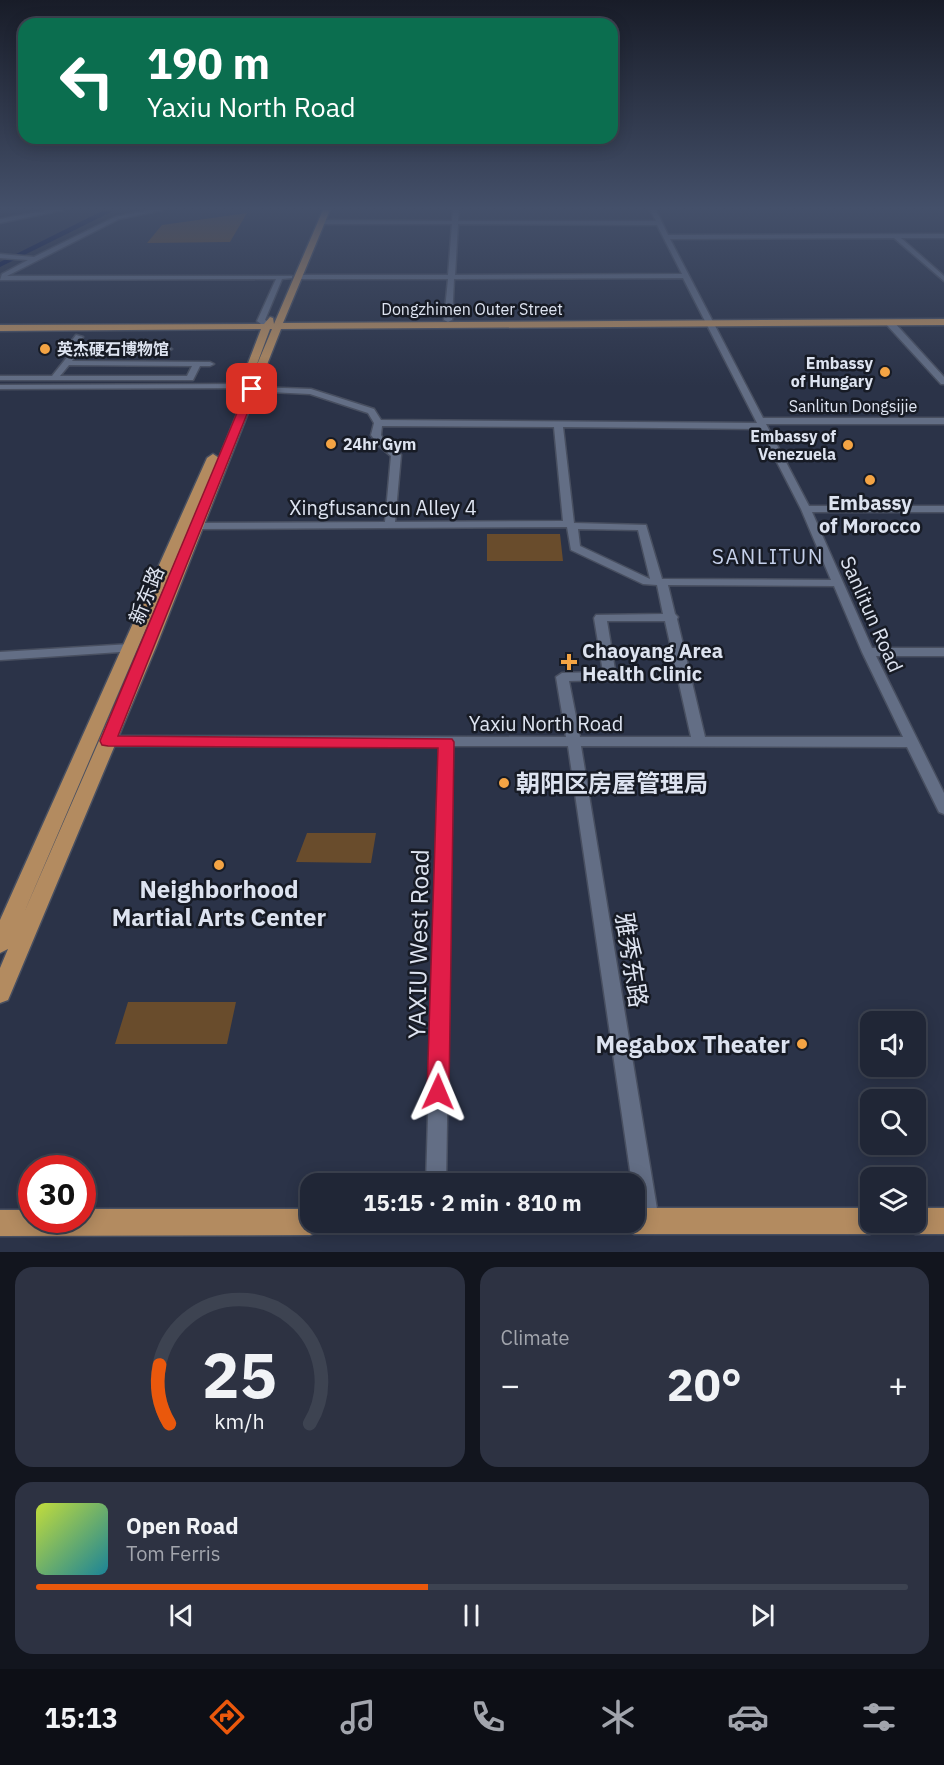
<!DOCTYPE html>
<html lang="en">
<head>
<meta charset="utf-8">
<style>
  :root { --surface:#202636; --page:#2d3242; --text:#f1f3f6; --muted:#a2a5ad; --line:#3d4351; --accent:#ea580c }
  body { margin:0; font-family:"IBM Plex Sans","Noto Sans SC",sans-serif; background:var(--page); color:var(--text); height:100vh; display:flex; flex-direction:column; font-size:22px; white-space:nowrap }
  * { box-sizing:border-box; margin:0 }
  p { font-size:20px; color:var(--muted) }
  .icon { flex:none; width:33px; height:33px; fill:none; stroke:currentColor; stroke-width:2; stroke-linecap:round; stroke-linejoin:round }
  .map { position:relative; height:1252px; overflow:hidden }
  .panel { display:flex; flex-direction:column; gap:15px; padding:15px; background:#12151e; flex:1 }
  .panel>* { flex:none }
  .banner { position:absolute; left:18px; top:18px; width:600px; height:126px; border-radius:18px; box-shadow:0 3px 15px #0003,0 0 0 2px var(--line); background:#0b6e4f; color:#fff; overflow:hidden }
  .buttons { position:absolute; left:860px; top:1011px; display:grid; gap:12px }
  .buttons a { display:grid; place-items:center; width:66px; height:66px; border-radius:12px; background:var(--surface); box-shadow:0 3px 15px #0003,0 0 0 2px var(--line); font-size:30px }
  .speed { position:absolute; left:18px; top:1155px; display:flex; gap:12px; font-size:30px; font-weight:700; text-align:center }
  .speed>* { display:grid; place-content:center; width:78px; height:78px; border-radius:50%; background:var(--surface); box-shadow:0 3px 15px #0003,0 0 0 2px var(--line); line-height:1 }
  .speed .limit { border:9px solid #d22; background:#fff; color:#111 }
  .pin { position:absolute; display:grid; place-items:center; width:51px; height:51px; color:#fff; margin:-26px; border-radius:12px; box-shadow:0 3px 9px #0006 }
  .me { position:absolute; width:66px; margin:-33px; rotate:1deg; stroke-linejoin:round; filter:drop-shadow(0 0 4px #0008) }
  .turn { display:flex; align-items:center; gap:21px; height:126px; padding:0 30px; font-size:27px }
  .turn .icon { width:78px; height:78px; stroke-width:2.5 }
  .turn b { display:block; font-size:42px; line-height:51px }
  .big { font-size:45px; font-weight:800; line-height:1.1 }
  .panel .widget { flex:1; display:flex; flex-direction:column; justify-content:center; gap:9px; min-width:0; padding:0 21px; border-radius:18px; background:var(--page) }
  .panel .dial { align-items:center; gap:0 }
  .dial svg { height:156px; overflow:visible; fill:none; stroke:var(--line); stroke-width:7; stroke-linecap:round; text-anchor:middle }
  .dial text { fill:var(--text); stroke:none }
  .song { display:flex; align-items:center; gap:18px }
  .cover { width:72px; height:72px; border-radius:9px; background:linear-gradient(135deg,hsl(70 70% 55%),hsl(190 70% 35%)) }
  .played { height:6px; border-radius:3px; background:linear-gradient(90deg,var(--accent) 45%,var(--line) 45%) }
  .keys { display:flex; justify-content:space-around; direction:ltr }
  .heat { display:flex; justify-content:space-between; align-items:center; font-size:33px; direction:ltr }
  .panel .tiles { flex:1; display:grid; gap:15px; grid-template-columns:1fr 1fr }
  .widget:last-child { grid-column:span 2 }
  .trip { position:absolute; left:300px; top:1173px; width:345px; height:60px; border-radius:18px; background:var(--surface); box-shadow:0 3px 15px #0003,0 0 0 2px var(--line); font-weight:800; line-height:60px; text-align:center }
  .tabs { display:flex; height:96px; justify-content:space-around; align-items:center; background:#0d0f16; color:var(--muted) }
  .tabs .icon { width:42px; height:42px }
  .tabs .selected { color:var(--accent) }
  .tabs b { font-size:27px; color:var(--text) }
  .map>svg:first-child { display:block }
</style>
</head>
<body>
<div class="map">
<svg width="944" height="1252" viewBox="0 0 944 1252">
  <rect width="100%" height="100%" fill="#2b3348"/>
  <!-- green -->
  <path fill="#694c2c" d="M247,213L230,242L147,243L162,225Z
    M487,534H560L563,561H487Z
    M307,833H376L371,863L296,862Z
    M128,1002H236L227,1044H115Z"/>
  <!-- water -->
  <path fill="#071444" d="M104,210H115L0,267V262Z"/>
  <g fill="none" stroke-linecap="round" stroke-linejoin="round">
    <!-- minor casing -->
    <g stroke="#484f60" stroke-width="3">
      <path id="minor" d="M49,210H63L0,223V219Z
        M149,210H163L119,219L7,276H292V278L282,279L265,320L271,323V327H265L257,321L276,279L0,280L2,274L28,260L0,258V254L34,257L115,217Z
        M453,210H459L458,221H656L650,210H656L668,235L944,234V238H901L944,276V281L894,238L670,239L763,418H944V424H766L809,506H944V512H812L872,648H944V656H876L944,793V814L939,812L937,808L907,747L581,746L659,1221L656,1229L648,1232L640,1229L634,1202V1184H632L568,746H453L446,1184H426L439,746H108L103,744L101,741L103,738L108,736L566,737L556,677L562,673L603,672L594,618L596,615L663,614L657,585L643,584L571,550L567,527L197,529L192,526L197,523L385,522L391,456L379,446L371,435L374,423L368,413L310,394L249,391L248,389L252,387L311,389L374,409L381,420L757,423L683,278L454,279L452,320L448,322L444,320L448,279H300L297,277L300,275H448L452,224H322L319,222L322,220L452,221ZM458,224L657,225L682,274L455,275ZM382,426L554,427L563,521L395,522L401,455L385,442L381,435ZM563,427L760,429L801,509L831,580L662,579L646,525L574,523ZM578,529L638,530L650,579L580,546ZM668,585L834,586L862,652L903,737H705L677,619L678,617L675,614ZM607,621H665L691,737H580L569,681L610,680L616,676Z
        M886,320H892L944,377V384H941L886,324Z
        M76,335L83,337L76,346L78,348L168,347L172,349L168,351L79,352L72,361L210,362L214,364L210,366H200L193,380H0V376H52L72,351L67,347ZM69,365L192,366L187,376H60Z
        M247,384L248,386L244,388L0,389V385Z
        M131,644L135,645L137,648L135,651L0,660V652Z"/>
    </g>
    <!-- major casing -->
    <g stroke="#484f60" stroke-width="3">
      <path id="major" d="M323,210H330L283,323L944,319V325L281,329L156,647L11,993L8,1000L0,1003V968L8,949L0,953V920L207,458L213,454L219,458L245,394L237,392L261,329L0,331V325L264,324L270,317L273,318L274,324ZM270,329H272L254,372ZM208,484L140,647L23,915Z
        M634,1208H870V1222H883L879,1230L870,1234H634L625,1230L621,1222H634Z
        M915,1208H944V1234H915L906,1230L902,1222H915Z
        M82,1209H310V1222H323L319,1231L310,1235L0,1236V1210H32V1220H82Z"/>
    </g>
    <!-- minor -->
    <use href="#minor" fill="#636e85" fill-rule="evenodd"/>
    <!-- major -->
    <use href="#major" fill="#b38b60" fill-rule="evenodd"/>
  </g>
  <!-- sky -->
  <linearGradient id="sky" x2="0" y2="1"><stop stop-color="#181c28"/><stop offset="0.54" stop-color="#44506a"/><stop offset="1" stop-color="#44506a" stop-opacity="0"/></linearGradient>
  <rect width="944" height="386" fill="url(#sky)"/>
  <!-- route -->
  <path fill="#e11d48" stroke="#92132f" stroke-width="1.5" d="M252,386L257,389L118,736L452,739L454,742L449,1092L446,1099L438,1102L431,1099L427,1092L438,748L108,746L102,745L100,741L247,389Z"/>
  <!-- markers -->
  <g fill="#f4a444" stroke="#171b25" stroke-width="2">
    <circle cx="45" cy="349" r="6"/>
    <circle cx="885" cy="372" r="6"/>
    <circle cx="331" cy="444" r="6"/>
    <circle cx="848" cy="445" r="6"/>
    <circle cx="870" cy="480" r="6"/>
    <path d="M566 653h6v6h6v6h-6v6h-6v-6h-6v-6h6z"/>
    <circle cx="504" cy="783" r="6"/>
    <circle cx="219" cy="865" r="6"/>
    <circle cx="802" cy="1044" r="6"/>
  </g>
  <g text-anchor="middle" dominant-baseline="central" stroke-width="5" stroke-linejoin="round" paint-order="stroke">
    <!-- far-street labels -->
    <g font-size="16" fill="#dde3f0" stroke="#171b25">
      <text x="472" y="309">Dongzhimen Outer Street</text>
      <text x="853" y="406">Sanlitun Dongsijie</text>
    </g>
    <!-- far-poi labels -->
    <g font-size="16" font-weight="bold" fill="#dde3f0" stroke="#171b25" text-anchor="start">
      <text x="57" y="349">英杰硬石博物馆</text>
      <text x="873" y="363" text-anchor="end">Embassy<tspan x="873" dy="18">of Hungary</tspan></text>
      <text x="836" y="436" text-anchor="end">Embassy of<tspan x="836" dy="18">Venezuela</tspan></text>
      <text x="343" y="444">24hr Gym</text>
    </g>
    <!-- poi labels -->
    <g font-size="20" font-weight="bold" fill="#dde3f0" stroke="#171b25">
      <text x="870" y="502">Embassy<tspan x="870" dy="23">of Morocco</tspan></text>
      <text x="582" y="650" text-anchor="start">Chaoyang Area<tspan x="582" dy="23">Health Clinic</tspan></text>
    </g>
    <!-- street labels -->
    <g font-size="20" fill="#dde3f0" stroke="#171b25">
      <text x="383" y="507">Xingfusancun Alley 4</text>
      <text transform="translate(146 595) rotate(-68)">新东路</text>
      <text transform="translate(872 614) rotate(66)">Sanlitun Road</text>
      <text x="546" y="723">Yaxiu North Road</text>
    </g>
    <!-- neighbourhood labels -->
    <g font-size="21" letter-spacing="1.5" fill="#c5d0ea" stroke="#171b25">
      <text x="768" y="556">SANLITUN</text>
    </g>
    <!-- near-poi labels -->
    <g font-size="24" font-weight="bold" fill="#dde3f0" stroke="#171b25" text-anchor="start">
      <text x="516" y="783">朝阳区房屋管理局</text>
      <text x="219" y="889" text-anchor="middle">Neighborhood<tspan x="219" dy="28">Martial Arts Center</tspan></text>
      <text x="790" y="1044" text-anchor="end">Megabox Theater</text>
    </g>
    <!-- near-street labels -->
    <g font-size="24" fill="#dde3f0" stroke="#171b25">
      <text transform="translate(418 944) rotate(-89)">YAXIU West Road</text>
      <text transform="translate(632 960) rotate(81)">雅秀东路</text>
    </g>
  </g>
</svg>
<div class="buttons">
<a><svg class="icon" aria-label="sound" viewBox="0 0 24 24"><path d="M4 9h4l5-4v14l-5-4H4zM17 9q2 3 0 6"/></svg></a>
<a><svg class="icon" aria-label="search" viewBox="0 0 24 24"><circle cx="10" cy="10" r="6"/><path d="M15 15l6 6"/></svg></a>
<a><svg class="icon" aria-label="layers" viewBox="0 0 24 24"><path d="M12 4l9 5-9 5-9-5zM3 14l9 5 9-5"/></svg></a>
</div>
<div class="speed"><div class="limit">30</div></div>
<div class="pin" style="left:252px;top:389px;background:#d93025"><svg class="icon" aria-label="arrive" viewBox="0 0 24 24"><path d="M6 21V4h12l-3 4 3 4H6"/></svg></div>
<svg class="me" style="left:438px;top:1092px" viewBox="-20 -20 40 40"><path d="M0-17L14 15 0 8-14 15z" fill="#e11d48" stroke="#fff" stroke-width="4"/></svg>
<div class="trip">15:15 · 2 min · 810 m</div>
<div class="banner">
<div class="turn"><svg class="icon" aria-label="left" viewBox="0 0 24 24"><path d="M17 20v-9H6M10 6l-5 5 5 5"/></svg><div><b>190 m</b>Yaxiu North Road</div></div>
</div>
</div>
<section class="panel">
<div class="tiles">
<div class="widget dial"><svg viewBox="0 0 100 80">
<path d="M14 69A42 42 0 1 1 86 69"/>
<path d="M14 69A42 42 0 0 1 9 39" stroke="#ea580c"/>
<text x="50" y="56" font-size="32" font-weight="700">25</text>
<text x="50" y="72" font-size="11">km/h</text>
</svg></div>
<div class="widget"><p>Climate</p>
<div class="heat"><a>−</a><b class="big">20°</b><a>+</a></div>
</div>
<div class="widget">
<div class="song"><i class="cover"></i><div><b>Open Road</b><p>Tom Ferris</p></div></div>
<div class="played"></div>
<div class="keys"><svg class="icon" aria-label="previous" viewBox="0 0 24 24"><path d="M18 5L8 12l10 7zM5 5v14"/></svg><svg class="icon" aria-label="pause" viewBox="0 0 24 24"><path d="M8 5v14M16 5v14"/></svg><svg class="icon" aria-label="next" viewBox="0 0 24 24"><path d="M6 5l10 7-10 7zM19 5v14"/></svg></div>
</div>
</div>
</section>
<nav class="tabs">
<b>15:13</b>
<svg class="icon selected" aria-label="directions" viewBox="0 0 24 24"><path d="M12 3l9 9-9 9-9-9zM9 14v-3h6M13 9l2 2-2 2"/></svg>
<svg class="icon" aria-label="music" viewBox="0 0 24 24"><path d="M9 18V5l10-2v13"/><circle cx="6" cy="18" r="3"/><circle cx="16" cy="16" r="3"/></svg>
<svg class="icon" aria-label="phone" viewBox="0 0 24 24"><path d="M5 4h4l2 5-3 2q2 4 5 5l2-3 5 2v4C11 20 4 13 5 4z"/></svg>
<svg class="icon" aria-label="climate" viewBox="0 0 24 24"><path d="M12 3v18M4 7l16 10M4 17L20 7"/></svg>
<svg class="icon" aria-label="car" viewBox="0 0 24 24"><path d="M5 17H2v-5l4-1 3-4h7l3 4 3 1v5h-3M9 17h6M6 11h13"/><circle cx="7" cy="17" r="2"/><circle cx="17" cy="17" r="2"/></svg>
<svg class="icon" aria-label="filters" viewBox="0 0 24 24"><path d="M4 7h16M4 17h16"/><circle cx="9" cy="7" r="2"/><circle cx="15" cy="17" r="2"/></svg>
</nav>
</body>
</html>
